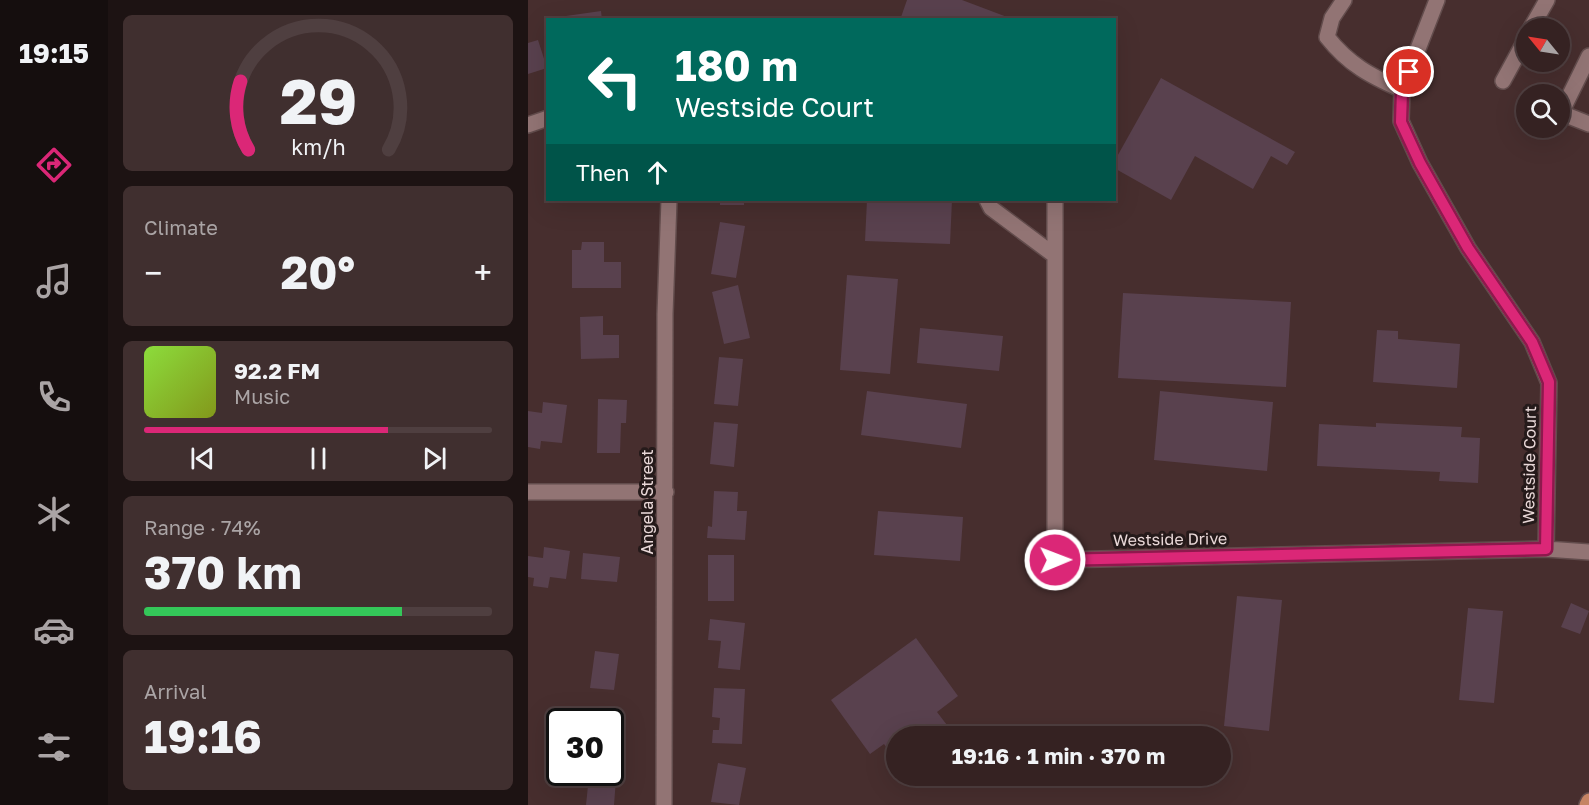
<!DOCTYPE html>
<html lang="en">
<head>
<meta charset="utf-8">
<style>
  :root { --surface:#352222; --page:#402f2f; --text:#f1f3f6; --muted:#aaa4a5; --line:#4f3f40; --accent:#db2777 }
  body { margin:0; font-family:"Golos Text",sans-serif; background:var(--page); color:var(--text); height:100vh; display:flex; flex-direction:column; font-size:22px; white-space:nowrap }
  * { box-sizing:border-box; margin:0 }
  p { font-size:20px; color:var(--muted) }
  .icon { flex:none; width:33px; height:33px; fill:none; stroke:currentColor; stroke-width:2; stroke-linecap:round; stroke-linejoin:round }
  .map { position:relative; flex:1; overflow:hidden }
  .panel { display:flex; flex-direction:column; gap:15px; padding:15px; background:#1d1313; width:420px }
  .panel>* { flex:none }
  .banner { position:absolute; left:18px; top:18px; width:570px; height:183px; border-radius:0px; box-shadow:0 6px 24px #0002,0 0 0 2px var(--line); background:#00695c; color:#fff; overflow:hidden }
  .needle { width:39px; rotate:300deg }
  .fabs { position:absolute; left:988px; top:18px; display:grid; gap:12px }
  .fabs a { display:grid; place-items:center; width:54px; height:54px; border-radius:50%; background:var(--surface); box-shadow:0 6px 24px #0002,0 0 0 2px var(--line); font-size:30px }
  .speed { position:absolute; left:18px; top:708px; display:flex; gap:12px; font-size:30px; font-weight:700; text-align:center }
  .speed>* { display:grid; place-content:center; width:78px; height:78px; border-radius:50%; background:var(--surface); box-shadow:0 6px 24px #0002,0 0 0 2px var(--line); line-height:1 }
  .speed .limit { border:3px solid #111; border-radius:9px; background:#fff; color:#111 }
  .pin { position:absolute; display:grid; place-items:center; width:51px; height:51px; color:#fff; margin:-26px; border:3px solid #fff; border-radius:50%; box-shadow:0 2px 6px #0007 }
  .me { position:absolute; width:66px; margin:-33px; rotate:89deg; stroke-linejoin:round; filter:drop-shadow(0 0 4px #0008) }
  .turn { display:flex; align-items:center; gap:21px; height:126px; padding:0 30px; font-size:27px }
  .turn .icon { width:78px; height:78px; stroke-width:2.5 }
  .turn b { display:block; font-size:42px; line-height:51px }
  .then { display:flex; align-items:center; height:57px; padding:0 30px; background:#0003; gap:12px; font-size:22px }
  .big { font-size:45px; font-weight:700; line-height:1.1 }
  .panel .card { flex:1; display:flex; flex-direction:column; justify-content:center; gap:9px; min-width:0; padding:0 21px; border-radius:9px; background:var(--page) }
  .panel .dial { align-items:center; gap:0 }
  .dial svg { height:156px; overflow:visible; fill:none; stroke:var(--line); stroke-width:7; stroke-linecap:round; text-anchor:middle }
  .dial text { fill:var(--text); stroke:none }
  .song { display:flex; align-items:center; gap:18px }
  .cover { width:72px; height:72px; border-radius:9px; background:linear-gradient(135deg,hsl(90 70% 55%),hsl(70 70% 35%)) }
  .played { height:6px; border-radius:3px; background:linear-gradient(90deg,var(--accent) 70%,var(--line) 70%) }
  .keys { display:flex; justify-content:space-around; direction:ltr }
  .heat { display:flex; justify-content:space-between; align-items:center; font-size:33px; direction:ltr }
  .charge { height:9px; border-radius:4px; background:linear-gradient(90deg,#34c759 74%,var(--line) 0) }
  .trip { position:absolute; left:358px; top:726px; width:345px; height:60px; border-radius:30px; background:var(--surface); box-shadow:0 6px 24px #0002,0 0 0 2px var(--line); font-weight:700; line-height:60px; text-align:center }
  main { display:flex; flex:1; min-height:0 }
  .menu { display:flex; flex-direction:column; width:108px; justify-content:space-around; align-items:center; background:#150e0e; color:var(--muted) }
  .menu .icon { width:42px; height:42px }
  .menu .active { color:var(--accent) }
  .menu b { font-size:27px; color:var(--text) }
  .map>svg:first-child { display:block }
</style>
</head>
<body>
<main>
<nav class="menu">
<b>19:15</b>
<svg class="icon active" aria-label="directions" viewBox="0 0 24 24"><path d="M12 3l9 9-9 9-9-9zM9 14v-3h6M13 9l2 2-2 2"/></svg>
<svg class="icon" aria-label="music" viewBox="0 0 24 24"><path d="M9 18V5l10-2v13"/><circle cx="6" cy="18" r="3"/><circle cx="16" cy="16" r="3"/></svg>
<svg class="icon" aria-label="phone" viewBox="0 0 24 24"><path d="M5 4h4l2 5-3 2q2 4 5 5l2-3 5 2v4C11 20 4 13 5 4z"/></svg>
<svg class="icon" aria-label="climate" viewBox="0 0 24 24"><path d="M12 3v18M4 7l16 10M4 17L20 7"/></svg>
<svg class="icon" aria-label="car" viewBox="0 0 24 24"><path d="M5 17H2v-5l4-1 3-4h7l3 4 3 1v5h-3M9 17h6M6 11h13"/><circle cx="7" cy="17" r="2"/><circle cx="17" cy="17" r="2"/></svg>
<svg class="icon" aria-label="filters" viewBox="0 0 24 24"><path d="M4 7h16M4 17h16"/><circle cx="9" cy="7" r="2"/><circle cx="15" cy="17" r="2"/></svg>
</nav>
<section class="panel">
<div class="card dial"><svg viewBox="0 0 100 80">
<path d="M14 69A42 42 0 1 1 86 69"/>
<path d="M14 69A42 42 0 0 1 10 34" stroke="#db2777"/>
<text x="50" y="56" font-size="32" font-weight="700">29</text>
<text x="50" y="72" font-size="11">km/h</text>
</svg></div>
<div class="card"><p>Climate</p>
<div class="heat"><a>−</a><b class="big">20°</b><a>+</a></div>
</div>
<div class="card">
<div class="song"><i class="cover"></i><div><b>92.2 FM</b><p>Music</p></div></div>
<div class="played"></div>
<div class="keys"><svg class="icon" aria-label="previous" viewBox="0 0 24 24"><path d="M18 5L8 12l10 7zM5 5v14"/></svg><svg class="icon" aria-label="pause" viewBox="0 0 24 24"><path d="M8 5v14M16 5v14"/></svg><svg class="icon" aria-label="next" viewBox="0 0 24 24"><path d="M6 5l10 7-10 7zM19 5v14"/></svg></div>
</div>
<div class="card"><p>Range · 74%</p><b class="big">370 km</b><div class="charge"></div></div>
<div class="card"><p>Arrival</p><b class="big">19:16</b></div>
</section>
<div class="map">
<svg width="1061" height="805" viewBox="0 0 1061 805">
  <rect width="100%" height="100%" fill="#472e2e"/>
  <!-- building -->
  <path fill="#59414e" d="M379,0H434L487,20H372Z
    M73,11L74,20H32L31,17Z
    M10,40L19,68L0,74V43Z
    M633,78L767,152L759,165L743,156L725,189L667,156L643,200L586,168V162Z
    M192,200H216V205H192Z
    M339,200H424L422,244L337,241Z
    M192,222L217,226L208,278L183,274Z
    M54,242H76V262H93V288H44V250H53Z
    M319,275L370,279L362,374L312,370Z
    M210,285L222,338L196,344L184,292Z
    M595,293L763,302L758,387L590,378Z
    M75,316V335H91V358L53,359L52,317Z
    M392,328L475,336L471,371L389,363Z
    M849,330L870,331V339L932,344L929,388L845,382Z
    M191,357L215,359L210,406L186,404Z
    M339,391L439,404L433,448L333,435Z
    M632,391L745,402L739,471L626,460Z
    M70,399L99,400L98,423H93L92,453H69Z
    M15,402L39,405L34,443L13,441L12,449L0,447V411L14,413Z
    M186,422L210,424L206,467L182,464Z
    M848,423L934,427L933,437L952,438L950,483L911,481L912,472L789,466L791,424L848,427Z
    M186,491L210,492L209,511H219L217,540L179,538L180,526L184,527Z
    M350,511L435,517L432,561L346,555Z
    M16,547L42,551L38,579L22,577L20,588L5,586L6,578L0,577V556L15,558Z
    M55,553L92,557L89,582L53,579Z
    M180,555H206V601H180Z
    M709,596L754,600L741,731L696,726Z
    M1043,603L1061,611L1052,634L1033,627Z
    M940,608L975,611L966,703L931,700Z
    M182,619L217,623L212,670L190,668L193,641L180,640Z
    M388,638L430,696L409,712L422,729L411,736H369V762L356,744L342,754L303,700Z
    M67,651L91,654L86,690L62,688Z
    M186,688L217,689L214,744L184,743L185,730H191L192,718L184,717Z
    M82,732H91L90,762L82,761Z
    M190,763L218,768L211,805L183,802Z
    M61,776L88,779L86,805H58Z"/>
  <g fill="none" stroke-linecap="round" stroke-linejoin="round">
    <!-- minor casing -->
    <g stroke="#624c4c" stroke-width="18">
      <path id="minor" d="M816,0L804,18L799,37C821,65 843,76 874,90
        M909,0L874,90L873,121L892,163L940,248L1004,342L1021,383L1018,549
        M1003,28L1019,0
        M1061,56L1033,113L1061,124
        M975,81L999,37
        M0,125L20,118
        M459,200L463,208L526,255
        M527,200V560L1018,549L1061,552
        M0,492H138
        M136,805L137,314L141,200"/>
    </g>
    <!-- major casing -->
    <g stroke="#624c4c" stroke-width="18">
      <path id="major" d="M1059,805L1061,801"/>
    </g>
    <!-- minor -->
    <use href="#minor" stroke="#927474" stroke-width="15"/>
    <!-- major -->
    <use href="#major" stroke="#c68464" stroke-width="15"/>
  </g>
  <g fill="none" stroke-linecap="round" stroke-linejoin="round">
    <!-- route casing -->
    <g stroke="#8e194d" stroke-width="15">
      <path id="route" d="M527,560L1018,549L1021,382L1004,342L940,248L892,163L873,122L874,90L881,72"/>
    </g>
    <!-- route -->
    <use href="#route" stroke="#db2777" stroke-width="10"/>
  </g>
  <g text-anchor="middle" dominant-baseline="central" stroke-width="6" stroke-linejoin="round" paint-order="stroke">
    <!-- street labels -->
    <g font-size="16" fill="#e9d8d8" stroke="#251a1a">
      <text transform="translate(1001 465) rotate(-89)">Westside Court</text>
      <text transform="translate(119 502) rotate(-90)">Angela Street</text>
      <text transform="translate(642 539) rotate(-1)">Westside Drive</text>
    </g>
  </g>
</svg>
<div class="fabs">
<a><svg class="needle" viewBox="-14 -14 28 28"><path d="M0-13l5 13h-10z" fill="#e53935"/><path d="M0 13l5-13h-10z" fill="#aaa4a5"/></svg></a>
<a><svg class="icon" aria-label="search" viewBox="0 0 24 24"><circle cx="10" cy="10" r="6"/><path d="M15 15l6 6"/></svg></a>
</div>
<div class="speed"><div class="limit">30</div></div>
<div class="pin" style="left:881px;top:72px;background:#d93025"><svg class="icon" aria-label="arrive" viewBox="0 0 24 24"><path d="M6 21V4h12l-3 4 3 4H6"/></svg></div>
<svg class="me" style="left:527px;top:560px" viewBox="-20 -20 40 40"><circle r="17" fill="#db2777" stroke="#fff" stroke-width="3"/><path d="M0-11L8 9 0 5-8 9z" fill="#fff"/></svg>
<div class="trip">19:16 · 1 min · 370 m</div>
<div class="banner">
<div class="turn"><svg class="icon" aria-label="left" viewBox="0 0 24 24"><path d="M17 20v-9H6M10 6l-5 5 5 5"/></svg><div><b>180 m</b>Westside Court</div></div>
<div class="then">Then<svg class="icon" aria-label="ahead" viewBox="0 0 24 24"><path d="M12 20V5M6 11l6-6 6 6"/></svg></div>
</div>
</div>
</main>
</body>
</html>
